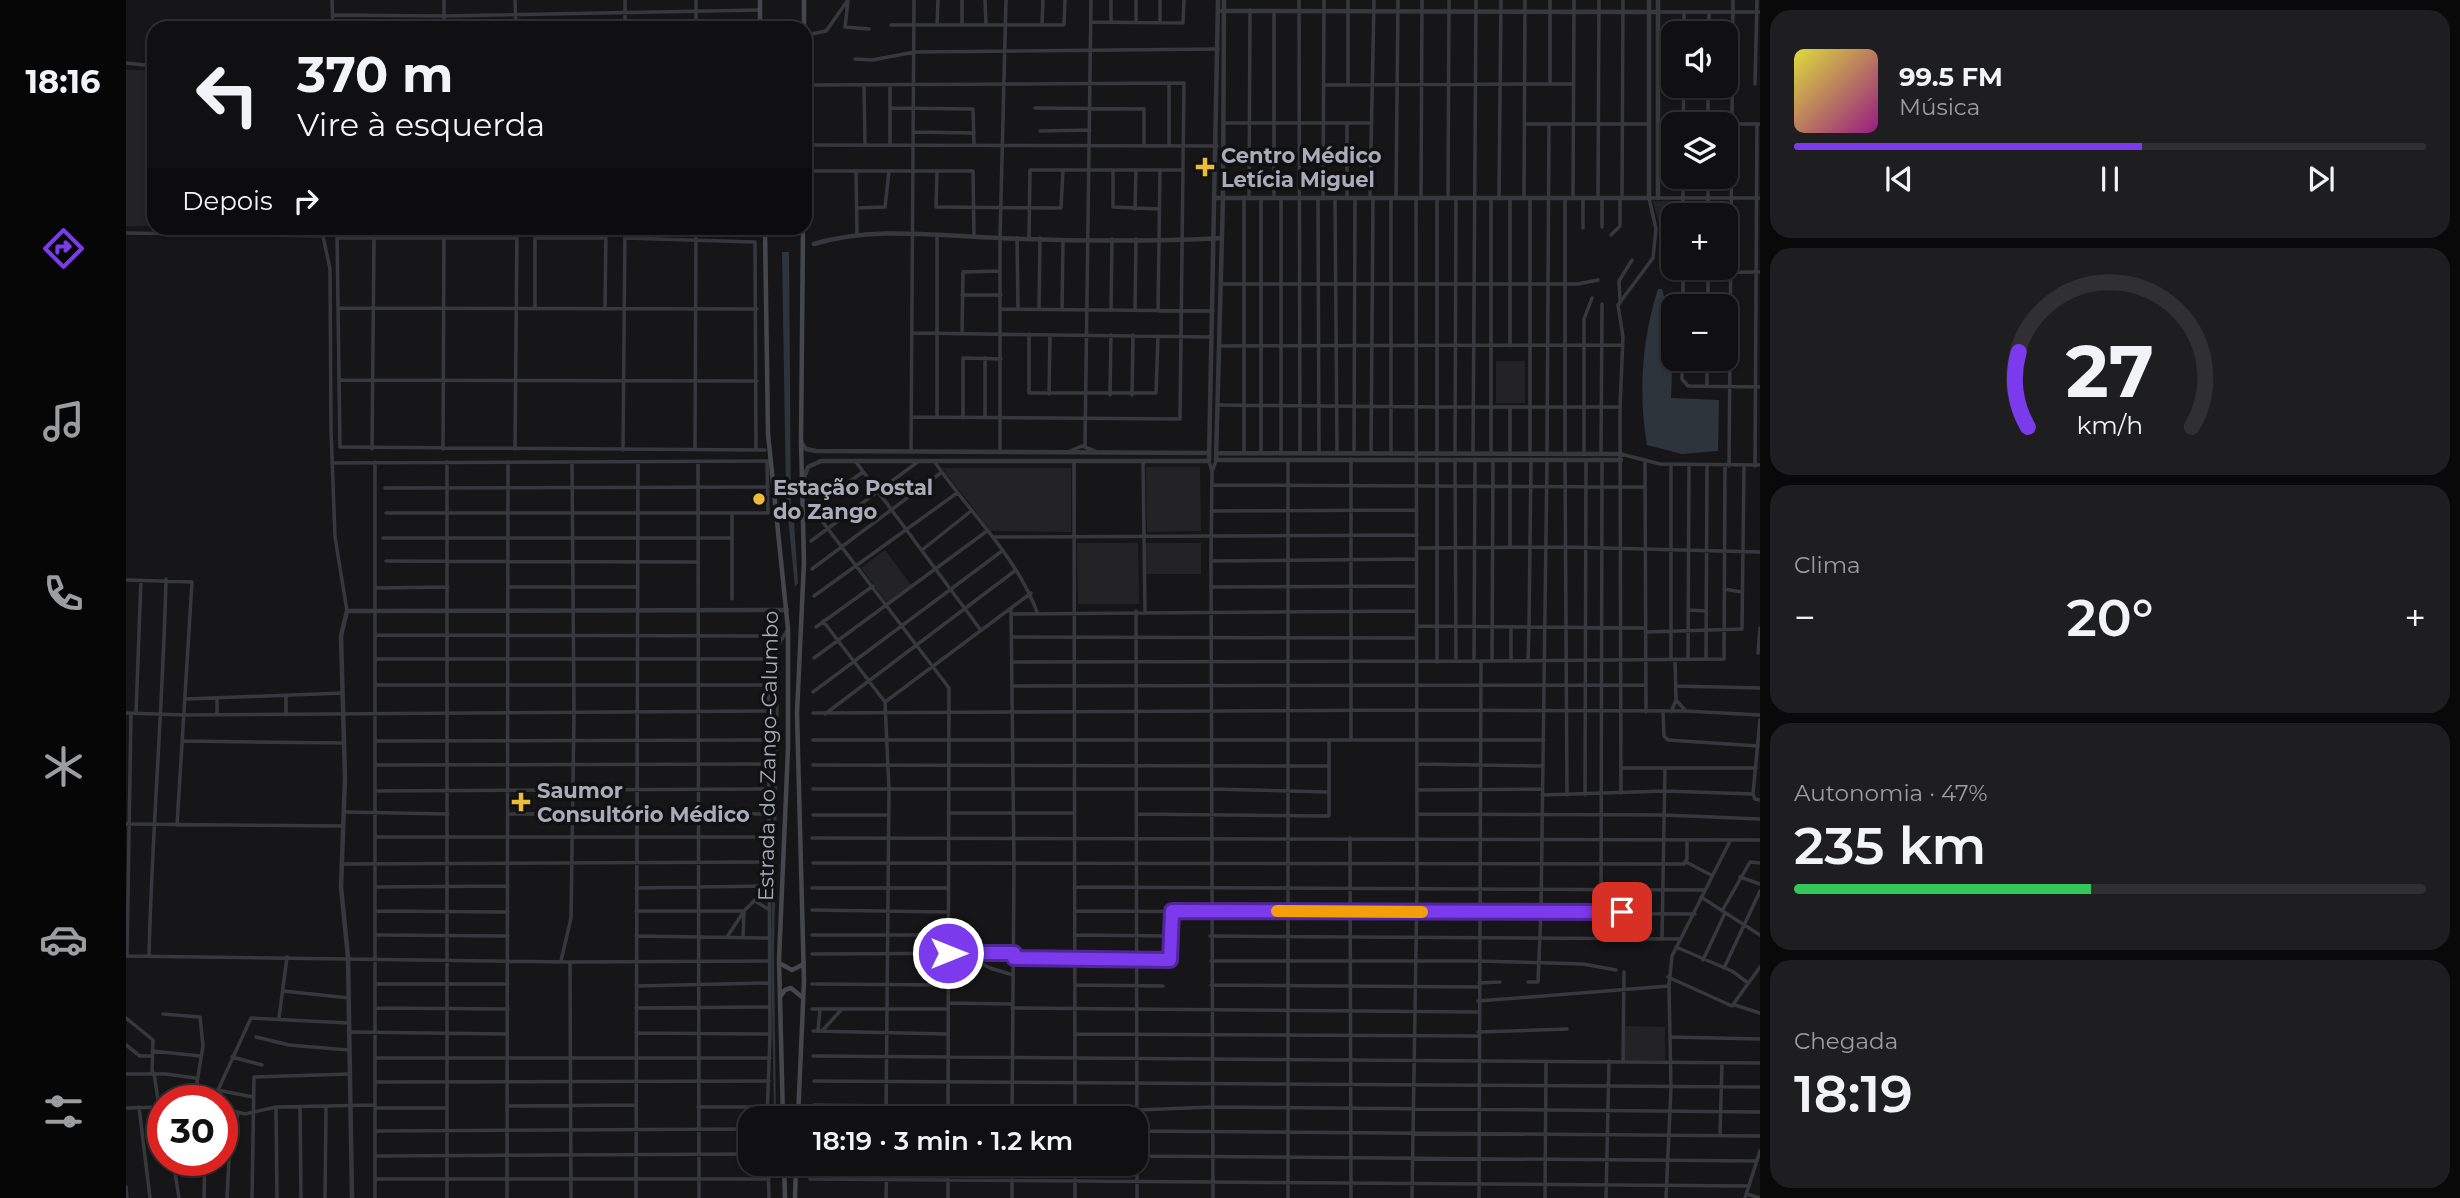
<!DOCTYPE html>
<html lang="pt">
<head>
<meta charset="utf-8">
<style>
  :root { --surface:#101012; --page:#1e1e20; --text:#f1f3f6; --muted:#9c9d9f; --line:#303032; --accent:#7c3aed }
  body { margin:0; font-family:Montserrat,sans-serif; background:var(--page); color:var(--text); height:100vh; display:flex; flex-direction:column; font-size:26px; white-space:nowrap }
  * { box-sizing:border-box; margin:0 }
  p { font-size:23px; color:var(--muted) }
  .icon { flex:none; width:38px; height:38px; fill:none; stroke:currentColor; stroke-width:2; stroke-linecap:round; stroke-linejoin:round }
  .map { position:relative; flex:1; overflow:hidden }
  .sheet { display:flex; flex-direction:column; gap:10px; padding:10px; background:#09090a; width:700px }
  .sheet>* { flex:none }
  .banner { position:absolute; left:21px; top:21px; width:665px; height:214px; border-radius:21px; box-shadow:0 2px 5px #0004,0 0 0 2px var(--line); background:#101012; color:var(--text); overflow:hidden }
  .buttons { position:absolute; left:1535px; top:21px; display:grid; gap:14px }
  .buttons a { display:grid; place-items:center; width:77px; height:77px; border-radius:14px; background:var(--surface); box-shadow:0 2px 5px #0004,0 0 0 2px var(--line); font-size:35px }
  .speed { position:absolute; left:21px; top:1085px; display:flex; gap:14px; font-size:35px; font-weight:700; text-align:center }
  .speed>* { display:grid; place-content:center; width:91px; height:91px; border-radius:50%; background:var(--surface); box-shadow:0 2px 5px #0004,0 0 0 2px var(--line); line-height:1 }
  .speed .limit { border:10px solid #d22; background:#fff; color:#111 }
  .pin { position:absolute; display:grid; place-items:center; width:60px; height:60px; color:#fff; margin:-30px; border-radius:14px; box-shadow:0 4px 10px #0006 }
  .me { position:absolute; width:77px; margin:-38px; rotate:90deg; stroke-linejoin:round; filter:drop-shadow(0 0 5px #0008) }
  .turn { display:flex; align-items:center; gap:24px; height:147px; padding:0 35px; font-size:32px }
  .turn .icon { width:91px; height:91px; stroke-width:2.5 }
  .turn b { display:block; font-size:49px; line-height:60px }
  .then { display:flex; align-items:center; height:66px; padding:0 35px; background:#0003; gap:14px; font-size:26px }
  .big { font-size:52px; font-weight:600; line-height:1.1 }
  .sheet .widget { flex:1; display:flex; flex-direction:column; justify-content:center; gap:10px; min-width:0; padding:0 24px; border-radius:21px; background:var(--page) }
  .sheet .dial { align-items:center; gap:0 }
  .dial svg { height:182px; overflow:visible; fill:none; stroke:var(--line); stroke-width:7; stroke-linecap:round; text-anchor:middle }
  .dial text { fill:var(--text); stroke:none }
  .song { display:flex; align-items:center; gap:21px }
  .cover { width:84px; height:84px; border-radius:10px; background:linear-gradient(135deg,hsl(60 70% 55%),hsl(310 70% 35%)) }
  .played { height:7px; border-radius:4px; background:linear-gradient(90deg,var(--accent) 55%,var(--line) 55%) }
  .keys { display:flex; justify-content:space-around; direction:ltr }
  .heat { display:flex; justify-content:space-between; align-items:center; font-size:38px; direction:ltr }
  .charge { height:10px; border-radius:5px; background:linear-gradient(90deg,#34c759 47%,var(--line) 0) }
  .trip { position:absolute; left:612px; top:1106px; width:410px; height:70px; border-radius:21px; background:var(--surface); box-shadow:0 2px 5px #0004,0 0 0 2px var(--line); font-weight:600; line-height:70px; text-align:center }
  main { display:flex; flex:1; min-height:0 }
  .menu { display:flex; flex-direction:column; width:126px; justify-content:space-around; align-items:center; background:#060607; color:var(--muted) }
  .menu .icon { width:49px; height:49px }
  .menu .active { color:var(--accent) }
  .menu b { font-size:32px; color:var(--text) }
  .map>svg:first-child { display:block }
</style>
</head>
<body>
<main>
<nav class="menu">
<b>18:16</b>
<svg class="icon active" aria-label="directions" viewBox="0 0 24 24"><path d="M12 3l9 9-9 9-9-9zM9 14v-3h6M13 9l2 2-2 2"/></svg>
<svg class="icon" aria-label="music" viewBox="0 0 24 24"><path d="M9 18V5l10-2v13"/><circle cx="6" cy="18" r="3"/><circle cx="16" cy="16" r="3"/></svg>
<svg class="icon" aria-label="phone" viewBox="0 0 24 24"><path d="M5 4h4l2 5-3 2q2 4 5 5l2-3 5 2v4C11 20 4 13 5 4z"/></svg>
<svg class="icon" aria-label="climate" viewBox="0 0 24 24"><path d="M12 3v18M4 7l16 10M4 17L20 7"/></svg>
<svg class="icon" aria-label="car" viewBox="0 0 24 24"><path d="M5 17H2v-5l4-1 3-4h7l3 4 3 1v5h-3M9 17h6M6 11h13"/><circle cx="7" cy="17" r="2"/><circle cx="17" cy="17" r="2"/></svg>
<svg class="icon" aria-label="filters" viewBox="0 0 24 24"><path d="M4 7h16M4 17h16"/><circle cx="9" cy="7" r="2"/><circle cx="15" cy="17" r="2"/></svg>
</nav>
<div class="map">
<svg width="1634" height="1198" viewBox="0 0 1634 1198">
  <rect width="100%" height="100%" fill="#161618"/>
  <!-- built -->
  <path fill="#232225" d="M0,70H28V226H0Z
    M1527,201H1554V215H1547V252H1540Z
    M1370,361H1399V403H1370Z
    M1020,467H1074L1075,531L1021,532Z
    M816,468H945V532L865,531Z
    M951,543H1012L1013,604H952Z
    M1020,543H1075V574H1020Z
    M759,550L785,585L761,602L735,568Z
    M1498,1026L1539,1027V1060H1498Z"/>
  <!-- water -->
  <path fill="#2d343c" d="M656,252H663L665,513L668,521L672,583L669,587L660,497Z
    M1532,289H1536C1547,325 1547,361 1545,398L1593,400L1592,451L1556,454L1521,445C1512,393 1516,339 1532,289Z
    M654,648L648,950L650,1118H648L645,950L651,651Z"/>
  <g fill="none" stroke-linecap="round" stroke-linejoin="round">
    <!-- minor -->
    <path stroke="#37383d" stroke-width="3.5" d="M206,0L207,28
      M318,0V28
      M389,0L390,28
      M499,0V28
      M570,0V28
      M859,0L860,24
      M985,0V22
      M1010,0V22
      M1173,0L1174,453
      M1424,0V84H1447
      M722,1L719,27L743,29
      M1533,12H1634
      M207,15L318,16L634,10
      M965,22L1057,23L1058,0
      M1034,22V0
      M916,24L917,0
      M765,25H938L939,0
      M811,25L812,0
      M836,25V0
      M1558,33V12
      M1583,33V12
      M686,34L700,31L722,0
      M729,59L746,60L789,52L1092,49
      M0,63L28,66
      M1629,84L1631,0
      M687,85L1058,83L1054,419L786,417
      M764,85V144
      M1197,85L1424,84
      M1222,85V0
      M738,86L739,144
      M764,108L847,109L848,145
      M909,108L1018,109V145
      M1098,123H1246
      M1221,123V198
      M1399,124H1423
      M1557,124L1558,86
      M1582,124V86
      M1600,124H1634
      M1532,125H1547
      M914,131L964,130
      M788,132L848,133
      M687,145L1091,146
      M1043,145V83
      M688,171H847L848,237
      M730,171L731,234
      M811,171L810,207L935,208L937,170
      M987,171V207L1033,209
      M1582,177V215
      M1118,197V453
      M1123,197L1124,10
      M1373,197L1375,0
      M1472,197L1473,0
      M1148,198V11
      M1192,198L1193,453
      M1197,198L1198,0
      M1209,198L1211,452
      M1244,198L1248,0
      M1265,198V453
      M1270,198L1272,0
      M1295,198L1296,0
      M1322,198L1323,0
      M1365,198V453
      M1384,198V346
      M1398,198L1399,0
      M1404,198V453
      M1439,198V453
      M1447,198L1448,0
      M1457,198V228
      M1476,198V227
      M1496,198L1497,0
      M731,208L759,207L763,171
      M1009,209L1010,170
      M1557,215V177
      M216,228L211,233L214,447L639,450
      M244,228H246L248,238L246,449
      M0,233L197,236L204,269L205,430L209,537L221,611
      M811,235V417
      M1485,235L1494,226V198
      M197,236L199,228
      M211,238H390
      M409,238H480
      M499,238L629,242L630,450
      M891,238L892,309
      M903,238L904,170H1057
      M1557,273L1634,272
      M1095,284H1452L1472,280
      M836,295H875
      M1494,300L1493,281L1506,260
      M1557,306V268
      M1582,306V268
      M213,308L631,309
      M409,308V228
      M479,309L480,228
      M875,309L1087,311
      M913,309L914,238
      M936,310L937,241
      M985,310L986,239
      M1009,310L1010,239
      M1032,311L1034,170
      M787,333L1086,337
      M836,334L837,272L874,271
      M903,334V393H1030L1032,336
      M1093,346L1496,345
      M1556,359V379L1562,386L1634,387
      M213,380L631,381
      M1581,386V359
      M923,394L924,335
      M984,395L985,335
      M1006,395L1007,335
      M1092,405L1311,407V198
      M837,418V358L875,359
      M859,418V358
      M959,446L965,0
      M317,449L318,228
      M389,449L391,228
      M569,449L570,228
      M497,450L499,228
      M874,451V238L880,0
      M785,452L788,0
      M942,452L956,446L969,451
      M1475,452L1476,304
      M1135,453V198
      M1155,453V198
      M1228,453L1229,198
      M1245,453L1247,198
      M1311,453V407H1494
      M1329,453L1330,198
      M1347,453L1350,0
      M1384,453V407
      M1421,453L1423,124H1522
      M1458,453V319L1466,298
      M1495,454L1534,464L1634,465
      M1225,459V740
      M1405,459L1403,627L1519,628
      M1439,460L1441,795
      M572,461L573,1198
      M808,461C842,511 890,555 911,612
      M948,461L949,1118
      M1083,461L1086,472
      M1329,461L1330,661
      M1519,461L1520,712
      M730,462L854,629
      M1017,462L1019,611
      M206,463L645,461
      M1545,464V658
      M1603,466L1607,0
      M1629,466L1631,124
      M737,472L686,508L823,688L822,1118
      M1086,485L1519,487
      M259,488L642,487
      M1085,511L1291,510
      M260,513H642L641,461
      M867,537L1291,535
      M257,538H605
      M685,541L793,461
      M1384,547V459
      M1291,548L1440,547L1634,552
      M796,550L845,511
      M260,561L572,562
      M1085,561L1291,559
      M686,569L816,472
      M0,580L66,582L51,825
      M382,587H511
      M1086,587L1290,586
      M249,588L322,587
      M1598,589L1616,592
      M688,596L831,493
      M606,599V514
      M885,608L888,863L886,1118
      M1562,610L1580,611
      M1010,611L1011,1198
      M886,614L1289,611
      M697,621L759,702
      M1290,626L1403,627L1402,661
      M690,627L747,586
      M1385,627V661
      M1519,632L1616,629L1618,466
      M249,635L642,636
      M887,637L1290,638
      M1632,653L1634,628
      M688,658L861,531
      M249,659H643L661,631
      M1562,659L1563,465
      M1580,659L1581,465
      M1348,661L1349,459
      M1366,661L1367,460
      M886,662L1355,661
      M1311,662V459
      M249,685H643
      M886,686L1519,685
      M1550,686L1634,688
      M687,692L876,551
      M160,696V715
      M61,699L216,693
      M91,699V715
      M1550,700L1560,711
      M1537,712L1538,736L1542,740L1632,746
      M1545,712L1550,700L1549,659
      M0,713L59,715L642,711
      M10,713L15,580
      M687,713L1291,710L1560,711L1634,715
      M699,714L890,570
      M1634,720L1627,794L1629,799L1634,800
      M687,740H1418
      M57,741L217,743
      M249,741L643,740
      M1291,764L1417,766
      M249,765L643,764
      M687,765L1203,766
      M1496,768H1630
      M687,789H1086L1203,792
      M1291,790L1416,789
      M249,791L644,789
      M1495,793L1494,407L1497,337L1492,305L1527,258L1530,229L1523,198H1634
      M1416,795L1539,791L1627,794
      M1459,795L1460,461
      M219,812L322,814
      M572,813L643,814
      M822,813H949
      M382,814L511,813
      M1011,814L1203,816V742
      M1291,814L1538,815L1634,819
      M687,815H762
      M0,824L217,826
      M250,837H644
      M686,838L1634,840
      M1224,838L1225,1198
      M1560,862L1585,875
      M687,863L1558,864L1561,859V841
      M218,864L643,862
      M1614,877L1634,884
      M249,887L382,886
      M949,887L1578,890
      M510,888L643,886
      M686,888H822
      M1575,897L1634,935
      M629,901L642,909
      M686,910L822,912
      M249,911L382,912
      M510,911H618L617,937
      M949,911L1569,914
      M1596,911L1624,862L1634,863
      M1475,912L1476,460
      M251,935L382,936
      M686,935H822
      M949,935L1045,936
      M510,936L642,938
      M1084,936L1555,939
      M601,937L618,911L642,887
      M1536,937L1539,768
      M1550,947L1606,971L1622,983
      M686,954L888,953
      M838,954L864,968L887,975
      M0,956L444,962L642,961
      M1,956L5,714
      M23,956C26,830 37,705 40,579
      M889,958L1043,960L1046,911
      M1577,960L1599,913
      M435,961L445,918L448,714L446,462
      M1085,961H1352L1457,964L1490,970
      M444,962L445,1198
      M1598,968L1634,891
      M1542,977L1606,1006L1634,967
      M1402,982H1412L1415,912L1421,459
      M1353,983L1374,982
      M249,984H382
      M686,984L822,985
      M949,985L1037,986
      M1085,985L1352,987
      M1543,985L1546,956L1604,841
      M510,986L642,983
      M157,991L223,998
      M1352,1001L1543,986L1545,1088L1540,1198
      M822,1003L886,1004
      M1609,1005L1634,1013
      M249,1008L382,1009
      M510,1008L643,1007
      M886,1008L1352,1012
      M686,1009H822
      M37,1014L74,1017L77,1046L68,1101
      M0,1018L27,1040L26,1073
      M153,1018L161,957
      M687,1031L822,1034
      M692,1031L694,1009
      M696,1031L716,1009
      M223,1032L381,1034
      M1352,1032L1441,1029
      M510,1033L644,1034L642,611
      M950,1034L1352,1036
      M130,1037L163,1045L222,1050
      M1544,1037L1634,1039
      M0,1045L14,1056H26
      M26,1051L75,1056
      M687,1056L1634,1063
      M106,1057L136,1065
      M249,1058H644
      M1497,1062L1498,972
      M28,1073L33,1107
      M0,1074H40L69,1078
      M688,1081L1634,1087
      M250,1082L643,1081
      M91,1090L127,1097
      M87,1101L125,1018L223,1023
      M688,1105L760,1106
      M174,1106L175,1198
      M382,1106L510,1105
      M13,1107L24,1198
      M150,1107L151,1198
      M572,1107H642
      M0,1108L37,1107
      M96,1108L119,1114L150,1107L249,1105
      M249,1108H321
      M822,1109H949
      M1011,1110L1087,1107L1634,1112
      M641,1118L644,1034
      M760,1118L763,790L759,702L905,593
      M249,1131L625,1129
      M1010,1131L1634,1136
      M1594,1135L1596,1063
      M249,1156L625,1154
      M1010,1156L1631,1161
      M47,1160L53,1198
      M642,1164L643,1198
      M822,1164V1198
      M249,1179H643
      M684,1179L1623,1186
      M0,1187L1,1198
      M1621,1194L1634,1198
      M78,1198L79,1160
      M101,1198L104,1141L112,1114
      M126,1198L128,1077L224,1074
      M199,1198L200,1106
      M249,1198V462
      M321,1198V462
      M381,1198L382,462
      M510,1198L512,462
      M760,1198L761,1164
      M886,1198V1164
      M949,1198V1164
      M1087,1198L1085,561L1086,472L1090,461
      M1162,1198V459
      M1286,1198L1291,887L1290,198
      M1353,1198L1355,661L1598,659L1599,466
      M1419,1198L1420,1062
      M1480,1198L1483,1061
      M1619,1198L1634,1151"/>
    <!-- tertiary -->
    <path stroke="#37383d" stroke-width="4.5" d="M1098,0L1097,198L1090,460H1495
      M1532,0V198
      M1096,11L1533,12
      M1090,198H1523V0
      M688,244C749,226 810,236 873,238C946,241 1022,242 1096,238
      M675,442L680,449L690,451L1083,453
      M1090,453L1495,454
      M677,480L682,467L695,461H1083L1092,0
      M650,509H676
      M226,1198L222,957L215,887L219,778L215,636L221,611L661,610"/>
    <!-- secondary -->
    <path stroke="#45474d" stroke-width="4.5" d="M634,0V28
      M678,28V0
      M639,228L642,434L662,629V748L653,960L657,1118
      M655,964L666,970L676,965
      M654,997L659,990L665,988L676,997
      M672,1118L678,981L671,713L678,562L675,442L677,228
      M658,1164L659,1198
      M669,1198L670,1164"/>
  </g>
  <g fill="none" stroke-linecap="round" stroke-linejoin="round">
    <!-- route casing -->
    <g stroke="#51269a" stroke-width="18">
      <path id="route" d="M822,953H888V958L1044,960L1046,911L1496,912"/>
    </g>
    <!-- route -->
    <use href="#route" stroke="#7c3aed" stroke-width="12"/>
    <!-- slow -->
    <path stroke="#f59e0b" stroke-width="12" d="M1151,911L1296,912"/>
  </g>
  <!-- markers -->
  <g fill="#ecbb3a" stroke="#111113" stroke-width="2.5">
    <path d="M1075.5 156.5h7v7h7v7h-7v7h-7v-7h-7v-7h7z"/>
    <circle cx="633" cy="499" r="7"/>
    <path d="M391.5 791.5h7v7h7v7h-7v7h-7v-7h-7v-7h7z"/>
  </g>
  <g text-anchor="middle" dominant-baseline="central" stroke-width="7" stroke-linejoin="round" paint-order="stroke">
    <!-- poi labels -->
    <g font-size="21" font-weight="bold" fill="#a9acb8" stroke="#111113" text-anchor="start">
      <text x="1095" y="155">Centro Médico<tspan x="1095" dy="24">Letícia Miguel</tspan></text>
      <text x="647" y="487">Estação Postal<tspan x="647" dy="24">do Zango</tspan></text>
      <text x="411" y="790">Saumor<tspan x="411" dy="24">Consultório Médico</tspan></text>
    </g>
    <!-- street labels -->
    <g font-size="21" fill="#a9acb8" stroke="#111113">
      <text transform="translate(642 756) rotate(-89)">Estrada do Zango-Calumbo</text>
    </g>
  </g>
</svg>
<div class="buttons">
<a><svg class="icon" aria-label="sound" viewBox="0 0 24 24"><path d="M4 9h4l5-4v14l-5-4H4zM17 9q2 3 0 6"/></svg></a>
<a><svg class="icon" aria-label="layers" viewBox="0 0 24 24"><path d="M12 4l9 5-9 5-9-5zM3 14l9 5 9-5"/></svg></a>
<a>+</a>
<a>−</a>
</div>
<div class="speed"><div class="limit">30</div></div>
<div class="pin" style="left:1496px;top:912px;background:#d93025"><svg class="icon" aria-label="arrive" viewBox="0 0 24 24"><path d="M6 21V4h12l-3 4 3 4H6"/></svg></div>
<svg class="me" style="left:822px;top:953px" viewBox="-20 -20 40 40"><circle r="17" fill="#7c3aed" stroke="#fff" stroke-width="3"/><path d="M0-11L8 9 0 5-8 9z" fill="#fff"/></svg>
<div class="trip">18:19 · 3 min · 1.2 km</div>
<div class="banner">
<div class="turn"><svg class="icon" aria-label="left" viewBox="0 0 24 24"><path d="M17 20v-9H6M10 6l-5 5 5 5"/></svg><div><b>370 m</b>Vire à esquerda</div></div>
<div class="then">Depois<svg class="icon" aria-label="right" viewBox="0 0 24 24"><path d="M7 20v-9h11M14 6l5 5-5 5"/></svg></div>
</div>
</div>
<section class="sheet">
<div class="widget">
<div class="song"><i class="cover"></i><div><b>99.5 FM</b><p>Música</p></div></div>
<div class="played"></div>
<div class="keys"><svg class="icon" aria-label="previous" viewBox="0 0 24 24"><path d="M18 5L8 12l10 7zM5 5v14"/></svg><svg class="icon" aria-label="pause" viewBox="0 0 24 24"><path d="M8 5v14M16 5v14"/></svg><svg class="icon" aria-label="next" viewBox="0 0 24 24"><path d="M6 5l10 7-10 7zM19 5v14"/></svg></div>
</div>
<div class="widget dial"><svg viewBox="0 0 100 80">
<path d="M14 69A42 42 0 1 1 86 69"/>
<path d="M14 69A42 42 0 0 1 10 36" stroke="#7c3aed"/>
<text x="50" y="56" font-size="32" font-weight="700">27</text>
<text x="50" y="72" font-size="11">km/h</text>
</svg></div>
<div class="widget"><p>Clima</p>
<div class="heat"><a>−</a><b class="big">20°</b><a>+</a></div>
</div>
<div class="widget"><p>Autonomia · 47%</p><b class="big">235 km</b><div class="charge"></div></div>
<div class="widget"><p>Chegada</p><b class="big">18:19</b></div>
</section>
</main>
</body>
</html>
